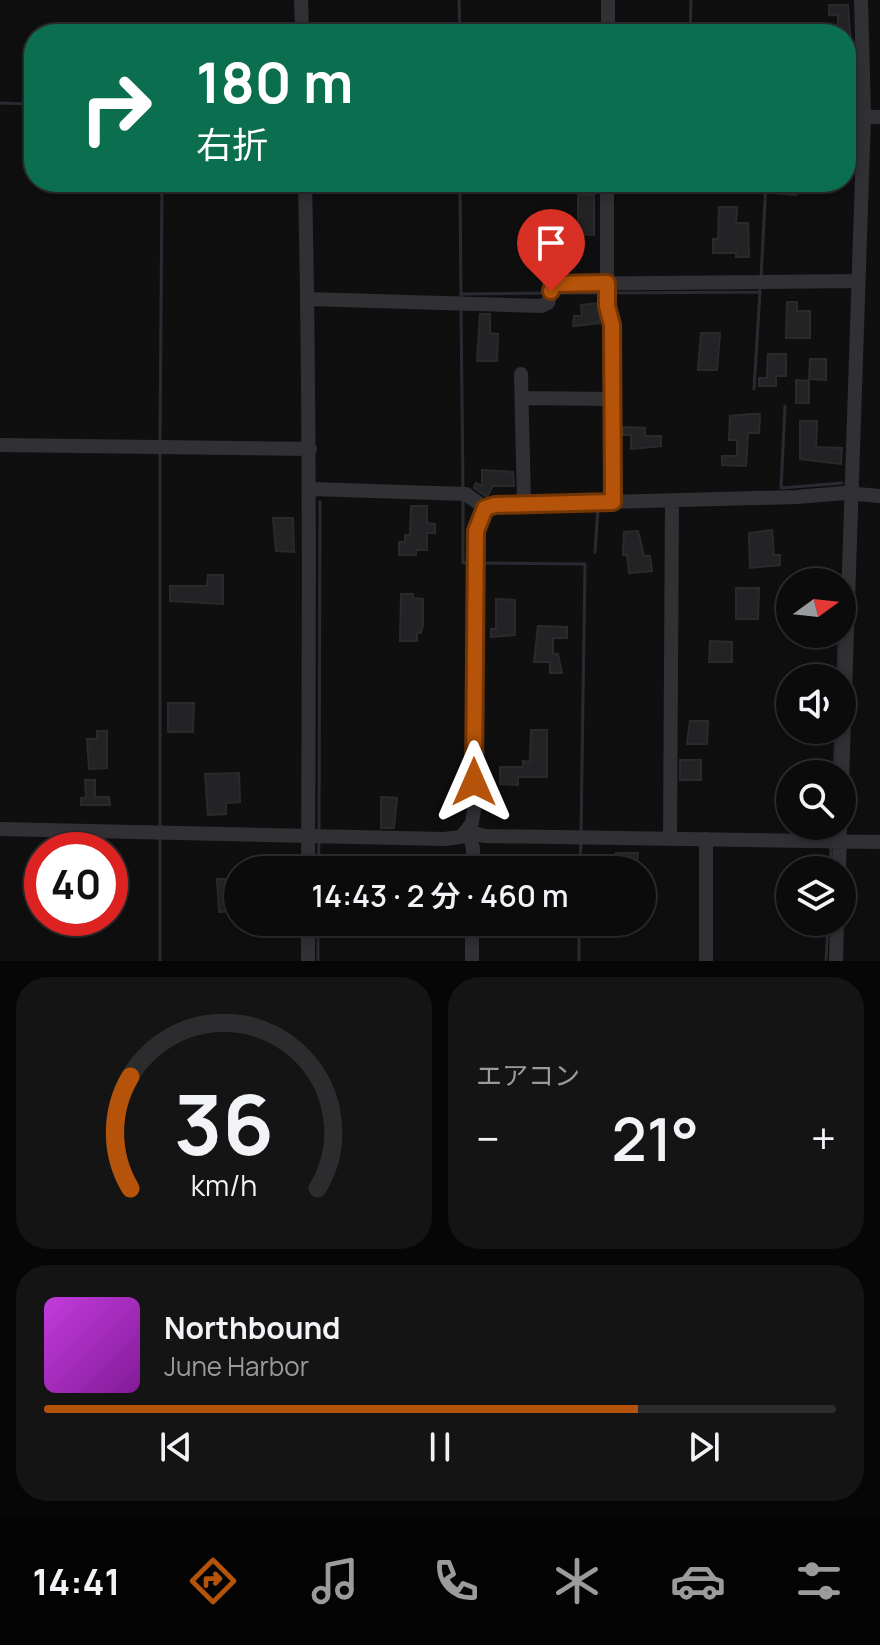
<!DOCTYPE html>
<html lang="ja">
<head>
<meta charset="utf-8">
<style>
  :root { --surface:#0c0b0c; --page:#151415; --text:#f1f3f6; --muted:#9a9b9d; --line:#2c2b2d; --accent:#b45309 }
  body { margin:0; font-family:Manrope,"Noto Sans JP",sans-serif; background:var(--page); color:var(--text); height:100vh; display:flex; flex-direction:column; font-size:30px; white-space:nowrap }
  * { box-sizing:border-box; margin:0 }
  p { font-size:26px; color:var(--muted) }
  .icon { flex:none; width:44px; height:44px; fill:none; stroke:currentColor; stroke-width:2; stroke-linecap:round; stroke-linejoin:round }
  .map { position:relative; height:961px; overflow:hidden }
  .side { display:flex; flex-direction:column; gap:16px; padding:16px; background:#070607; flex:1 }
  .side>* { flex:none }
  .guide { position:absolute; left:24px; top:24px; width:832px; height:168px; border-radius:32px; box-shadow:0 4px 12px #0003,0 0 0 2px var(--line); background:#0b6e4f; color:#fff; overflow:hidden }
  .needle { width:52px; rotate:75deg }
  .fabs { position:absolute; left:776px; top:568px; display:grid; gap:16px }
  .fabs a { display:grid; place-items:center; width:80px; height:80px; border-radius:50%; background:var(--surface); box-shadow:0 4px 12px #0003,0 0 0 2px var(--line); font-size:40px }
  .speed { position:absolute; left:24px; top:832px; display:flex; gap:16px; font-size:40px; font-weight:700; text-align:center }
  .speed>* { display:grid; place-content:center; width:104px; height:104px; border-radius:50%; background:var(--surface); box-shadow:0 4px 12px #0003,0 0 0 2px var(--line); line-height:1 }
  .speed .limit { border:12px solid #d22; background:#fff; color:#111 }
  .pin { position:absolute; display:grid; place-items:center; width:68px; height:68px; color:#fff; margin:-82px -34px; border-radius:50% 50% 50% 0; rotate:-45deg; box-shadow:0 0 8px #0007 }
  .pin .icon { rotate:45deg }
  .me { position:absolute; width:88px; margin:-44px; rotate:0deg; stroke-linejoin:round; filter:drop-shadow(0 0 6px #0008) }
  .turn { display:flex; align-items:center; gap:28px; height:168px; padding:0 40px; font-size:36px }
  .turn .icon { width:104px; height:104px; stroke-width:2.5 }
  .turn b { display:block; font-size:56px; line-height:68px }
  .big { font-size:60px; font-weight:600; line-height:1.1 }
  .side .widget { flex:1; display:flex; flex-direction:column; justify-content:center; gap:12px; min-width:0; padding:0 28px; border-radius:32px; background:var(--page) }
  .side .dial { align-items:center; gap:0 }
  .dial svg { height:208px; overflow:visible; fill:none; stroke:var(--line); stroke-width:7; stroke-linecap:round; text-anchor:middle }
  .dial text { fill:var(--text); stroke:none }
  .song { display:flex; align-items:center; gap:24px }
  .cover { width:96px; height:96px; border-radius:12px; background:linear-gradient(135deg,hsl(290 70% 55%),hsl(290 70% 35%)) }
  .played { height:8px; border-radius:4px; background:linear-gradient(90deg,var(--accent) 75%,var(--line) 75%) }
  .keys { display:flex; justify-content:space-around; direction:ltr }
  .heat { display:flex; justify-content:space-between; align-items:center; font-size:44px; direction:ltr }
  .side .tiles { flex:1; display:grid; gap:16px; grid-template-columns:1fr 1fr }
  .widget:last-child { grid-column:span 2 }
  .trip { position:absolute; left:224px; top:856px; width:432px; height:80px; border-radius:40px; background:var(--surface); box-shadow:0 4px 12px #0003,0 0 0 2px var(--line); font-weight:600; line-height:80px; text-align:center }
  .tab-bar { display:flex; height:128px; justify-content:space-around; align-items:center; background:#050405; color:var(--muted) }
  .tab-bar .icon { width:56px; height:56px }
  .tab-bar .current { color:var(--accent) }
  .tab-bar b { font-size:36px; color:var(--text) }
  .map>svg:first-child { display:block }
</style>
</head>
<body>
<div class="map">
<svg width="880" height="961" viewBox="0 0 880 961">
  <rect width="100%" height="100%" fill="#100f10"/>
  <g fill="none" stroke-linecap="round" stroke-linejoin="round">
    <!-- stream -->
    <path stroke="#282c32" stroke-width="3" d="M459,0L460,34
      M690,34L691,0
      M0,103L34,104
      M460,182L461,298
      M761,278L766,182
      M554,293H602
      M610,293L760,292V286
      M462,294L546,293
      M461,310L463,490
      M754,389L760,292
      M785,406L781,488L842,483
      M160,442L162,182
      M463,498V563H470
      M595,552L598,507
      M482,563L585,564L581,833
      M838,678L839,634
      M834,774L836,730
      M160,826V454
      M319,830L320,502
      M160,838V961
      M831,838L832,826
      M318,870L319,842
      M580,870L581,841
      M830,870L831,846
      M318,961V922
      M579,961V922
      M826,961L828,922"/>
  </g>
  <!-- building -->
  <path fill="#232224" stroke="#2a2a2c" stroke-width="2" d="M829,5H848L853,70H846V34H838V15H829Z
    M774,182H797L796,195L773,193Z
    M578,195H594V235L575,234V239H566V227H578Z
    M719,207H737L736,223H748L749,257H736V253H713V239H718Z
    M787,302H797V311H810V338H786Z
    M598,303L600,323L573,326L574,316H582L581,305Z
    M480,314H490V333L498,334L497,361H477Z
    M701,333H720L717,370H698Z
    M768,354H786V376H776V386H759V378H767Z
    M810,359H826V380L809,379Z
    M796,380L809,381V403H796Z
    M751,414H760L759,433H748L746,466L722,465V456H737V440H729L730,416Z
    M800,421H817L816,447L842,448L841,464L800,459Z
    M623,427L645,428V436H661V446L631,449V435H623Z
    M482,470L513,472L514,486H493L487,497L474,488L476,483L482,486Z
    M411,506H427V523L435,524V533H427V550H416V555H399V542H405V535H410Z
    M273,518H293L294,552L276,551Z
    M772,530L774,555H780V565L750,568L749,533Z
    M638,531L644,556H650L652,571L629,573L627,555H623L624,532Z
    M208,575H223V604L170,601V586H207Z
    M736,588H759L758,619H736Z
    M401,594H413V598L423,599V625L421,633H417V641H400Z
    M496,599L515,600V635L491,637V629H496Z
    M538,626L567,627V638H553V654H558L562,673H550V662H534Z
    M710,641L732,642V662H709Z
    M168,703H194L193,732H168Z
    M690,721H708L707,744H687Z
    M531,730H547V777H518V785L500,784V767H523V761L530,762Z
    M97,731H107V768L89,769L87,739H97Z
    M680,760H701V780H680Z
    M239,773L240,802L226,803V814L208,815L205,774Z
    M85,780H95V797H109L110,805H81V798H86Z
    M381,797L397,798L394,828H381Z
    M616,853H638L637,870H616Z
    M217,879H238V901H233L234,911L219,912Z"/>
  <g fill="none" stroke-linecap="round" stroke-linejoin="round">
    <!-- minor -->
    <path stroke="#313135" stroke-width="14" d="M301,0L302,34
      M608,34V0
      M846,116L880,117
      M305,182C310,411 309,641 308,870
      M607,182V296L612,325L613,502
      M307,299L541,306L548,303L553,284L858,281
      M521,374L524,504
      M522,398L612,399
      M0,445L310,449
      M311,489L466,494L485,508
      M842,782L864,116L861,0
      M0,829L444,839L461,837L472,823L474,809L476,531L485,508L495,505L796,497L845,493L880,496
      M468,831L484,836L880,842
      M468,831L473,848V870
      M670,839L672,500
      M839,870L840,826
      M308,961V922
      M472,961V922
      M706,961V839
      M836,961L837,922"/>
  </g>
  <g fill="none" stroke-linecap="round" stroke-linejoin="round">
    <!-- route casing -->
    <g stroke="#753606" stroke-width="20">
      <path id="route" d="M474,782L476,531L485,508L495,505L613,502L612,325L607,306V283L553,284L551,291"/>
    </g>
    <!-- route -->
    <use href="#route" stroke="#b45309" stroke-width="14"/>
  </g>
</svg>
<div class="fabs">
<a><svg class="needle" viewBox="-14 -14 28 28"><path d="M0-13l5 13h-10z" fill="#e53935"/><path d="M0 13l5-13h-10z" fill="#9a9b9d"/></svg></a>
<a><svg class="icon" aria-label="sound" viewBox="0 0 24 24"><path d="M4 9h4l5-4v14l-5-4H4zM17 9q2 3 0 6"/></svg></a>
<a><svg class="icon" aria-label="search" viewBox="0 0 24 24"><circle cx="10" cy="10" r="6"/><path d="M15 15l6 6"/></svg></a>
<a><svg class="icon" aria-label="layers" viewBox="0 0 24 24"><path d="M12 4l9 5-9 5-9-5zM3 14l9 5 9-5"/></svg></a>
</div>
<div class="speed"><div class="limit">40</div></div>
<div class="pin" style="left:551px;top:291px;background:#d93025"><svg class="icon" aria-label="arrive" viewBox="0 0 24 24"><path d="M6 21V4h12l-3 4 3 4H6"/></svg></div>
<svg class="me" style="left:474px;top:782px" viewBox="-20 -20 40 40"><path d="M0-17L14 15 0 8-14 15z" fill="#b45309" stroke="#fff" stroke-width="4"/></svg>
<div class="trip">14:43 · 2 分 · 460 m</div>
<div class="guide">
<div class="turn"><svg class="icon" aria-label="right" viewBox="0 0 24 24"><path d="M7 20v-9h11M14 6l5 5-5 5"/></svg><div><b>180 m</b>右折</div></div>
</div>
</div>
<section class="side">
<div class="tiles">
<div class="widget dial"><svg viewBox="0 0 100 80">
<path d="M14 69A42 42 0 1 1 86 69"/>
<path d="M14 69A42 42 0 0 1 14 26" stroke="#b45309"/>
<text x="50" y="56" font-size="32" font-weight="700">36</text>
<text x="50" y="72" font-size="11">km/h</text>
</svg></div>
<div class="widget"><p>エアコン</p>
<div class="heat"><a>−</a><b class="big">21°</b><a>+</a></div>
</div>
<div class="widget">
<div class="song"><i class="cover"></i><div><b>Northbound</b><p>June Harbor</p></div></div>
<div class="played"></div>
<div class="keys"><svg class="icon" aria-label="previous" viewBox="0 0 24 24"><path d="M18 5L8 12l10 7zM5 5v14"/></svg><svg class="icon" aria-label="pause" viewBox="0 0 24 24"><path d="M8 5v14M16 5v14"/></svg><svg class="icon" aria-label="next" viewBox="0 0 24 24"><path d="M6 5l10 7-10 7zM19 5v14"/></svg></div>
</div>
</div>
</section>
<nav class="tab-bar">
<b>14:41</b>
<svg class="icon current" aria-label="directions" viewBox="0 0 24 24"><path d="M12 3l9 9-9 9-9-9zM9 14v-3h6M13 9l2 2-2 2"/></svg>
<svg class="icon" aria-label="music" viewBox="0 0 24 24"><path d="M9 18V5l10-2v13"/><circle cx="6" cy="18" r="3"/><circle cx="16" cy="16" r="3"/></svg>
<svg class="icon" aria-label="phone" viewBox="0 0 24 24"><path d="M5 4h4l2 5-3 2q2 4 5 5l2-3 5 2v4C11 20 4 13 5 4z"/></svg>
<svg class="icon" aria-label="climate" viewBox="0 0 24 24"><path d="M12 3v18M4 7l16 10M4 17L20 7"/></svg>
<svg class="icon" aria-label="car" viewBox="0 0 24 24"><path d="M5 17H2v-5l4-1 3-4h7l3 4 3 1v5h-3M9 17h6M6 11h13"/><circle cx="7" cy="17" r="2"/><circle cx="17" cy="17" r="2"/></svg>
<svg class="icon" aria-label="filters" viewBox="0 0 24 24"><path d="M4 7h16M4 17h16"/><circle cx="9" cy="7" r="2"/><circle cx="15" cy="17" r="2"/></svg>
</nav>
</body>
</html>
